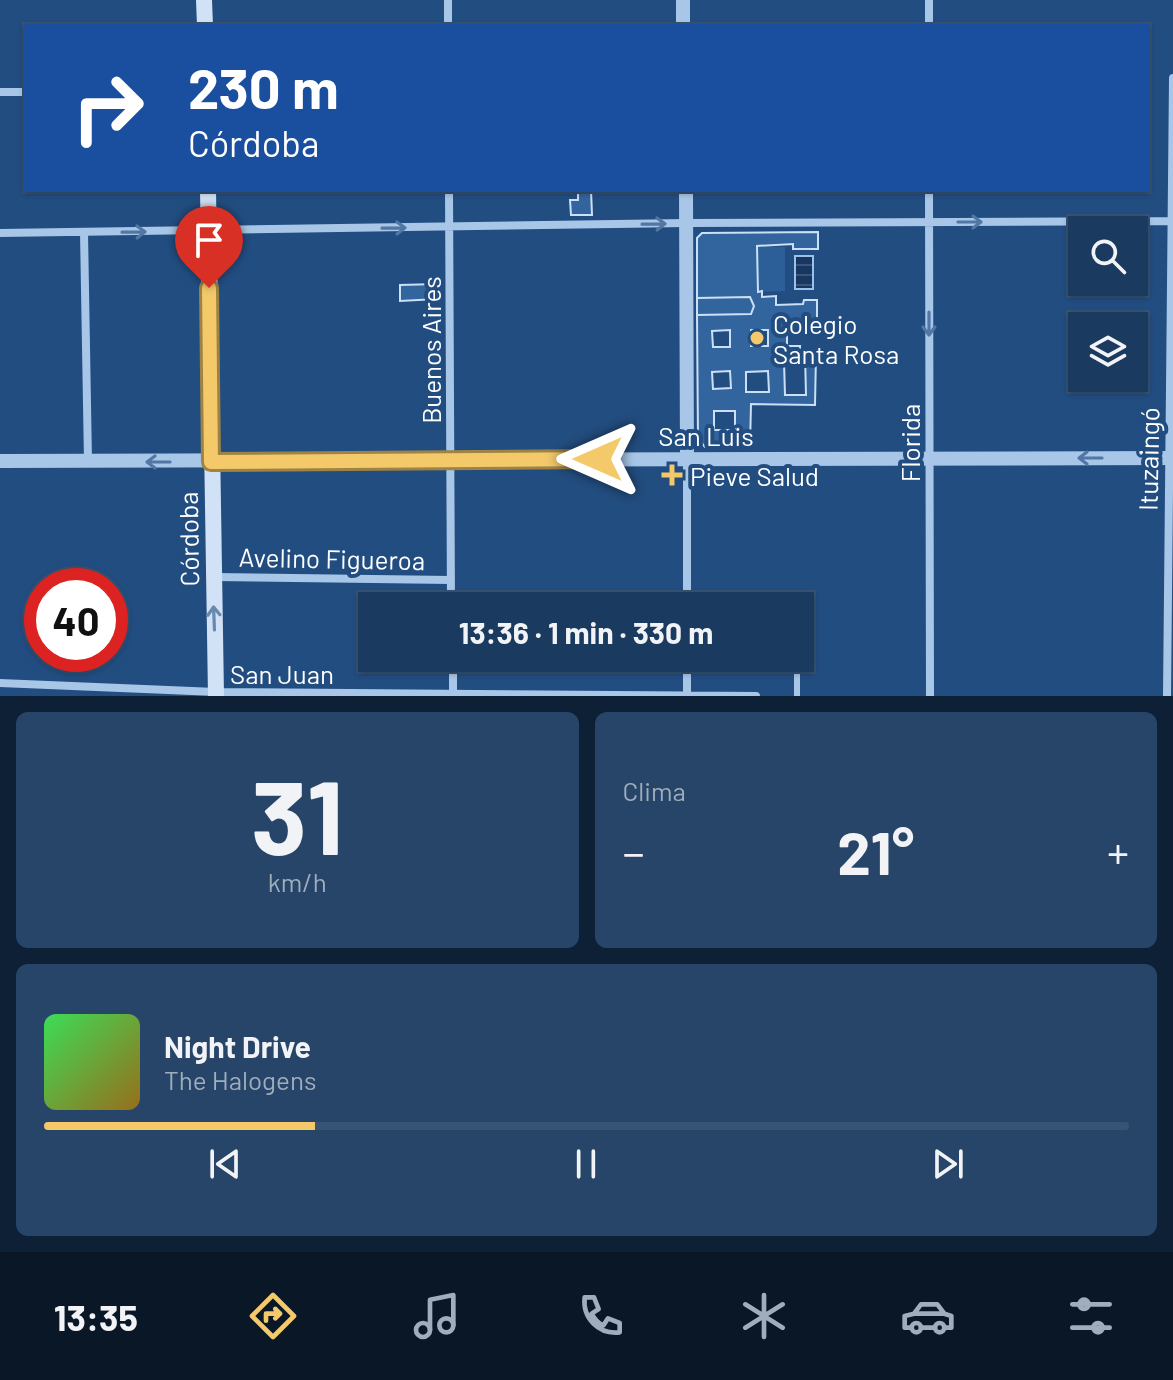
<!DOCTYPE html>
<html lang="es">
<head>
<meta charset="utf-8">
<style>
  :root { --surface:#1a3a60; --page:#274569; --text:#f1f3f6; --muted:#9fadbd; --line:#385475; --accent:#f3c96a }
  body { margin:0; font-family:Barlow,sans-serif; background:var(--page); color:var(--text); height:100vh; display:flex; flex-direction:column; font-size:30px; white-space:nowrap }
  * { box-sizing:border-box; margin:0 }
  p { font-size:26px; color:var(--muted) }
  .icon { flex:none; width:44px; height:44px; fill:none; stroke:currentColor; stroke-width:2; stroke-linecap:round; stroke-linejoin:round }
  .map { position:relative; height:696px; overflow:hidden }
  .drawer { display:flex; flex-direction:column; gap:16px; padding:16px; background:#0e2035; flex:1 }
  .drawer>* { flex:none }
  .hud { position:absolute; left:24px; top:24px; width:1126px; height:168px; border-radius:0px; box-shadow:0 2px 6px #0004,0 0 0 2px var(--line); background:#1a4fa0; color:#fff; overflow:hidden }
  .controls { position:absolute; left:1068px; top:216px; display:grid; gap:16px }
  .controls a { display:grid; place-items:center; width:80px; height:80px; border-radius:0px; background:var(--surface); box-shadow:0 2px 6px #0004,0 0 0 2px var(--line); font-size:40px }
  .speed { position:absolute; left:24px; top:568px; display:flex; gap:16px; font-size:40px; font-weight:700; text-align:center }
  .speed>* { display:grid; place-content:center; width:104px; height:104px; border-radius:50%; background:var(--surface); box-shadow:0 2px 6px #0004,0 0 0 2px var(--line); line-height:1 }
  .speed .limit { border:12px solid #d22; background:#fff; color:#111 }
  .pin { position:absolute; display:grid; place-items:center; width:68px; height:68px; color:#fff; margin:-82px -34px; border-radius:50% 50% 50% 0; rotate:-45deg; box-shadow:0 0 8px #0007 }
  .pin .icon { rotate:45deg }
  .me { position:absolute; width:88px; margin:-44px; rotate:270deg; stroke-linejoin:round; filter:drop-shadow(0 0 6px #0008) }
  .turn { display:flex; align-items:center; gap:28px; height:168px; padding:0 32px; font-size:36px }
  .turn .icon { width:104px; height:104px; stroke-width:2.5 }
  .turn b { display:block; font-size:56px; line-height:68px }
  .big { font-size:60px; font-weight:700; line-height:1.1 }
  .drawer .card { flex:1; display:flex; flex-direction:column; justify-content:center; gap:12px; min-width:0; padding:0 28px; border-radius:12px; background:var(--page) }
  .drawer .dial { align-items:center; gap:0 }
  .dial b { font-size:104px; line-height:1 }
  .song { display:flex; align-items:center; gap:24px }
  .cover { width:96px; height:96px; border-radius:12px; background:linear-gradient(135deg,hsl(130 70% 55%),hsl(40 70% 35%)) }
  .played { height:8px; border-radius:4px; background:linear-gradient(90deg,var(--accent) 25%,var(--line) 25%) }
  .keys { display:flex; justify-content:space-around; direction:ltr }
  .heat { display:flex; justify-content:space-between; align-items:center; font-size:44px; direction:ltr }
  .drawer .tiles { flex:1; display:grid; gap:16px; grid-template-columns:1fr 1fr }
  .card:last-child { grid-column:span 2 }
  .trip { position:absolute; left:358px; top:592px; width:456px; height:80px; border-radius:0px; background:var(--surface); box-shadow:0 2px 6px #0004,0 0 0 2px var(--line); font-weight:700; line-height:80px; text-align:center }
  .dock { display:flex; height:128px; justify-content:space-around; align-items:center; background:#0a1726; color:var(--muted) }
  .dock .icon { width:56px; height:56px }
  .dock .on { color:var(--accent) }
  .dock b { font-size:36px; color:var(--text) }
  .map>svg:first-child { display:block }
</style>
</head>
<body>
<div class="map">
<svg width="1173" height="696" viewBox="0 0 1173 696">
  <defs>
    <pattern id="water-rules" width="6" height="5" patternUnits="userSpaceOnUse" patternTransform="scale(2)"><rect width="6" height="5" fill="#173760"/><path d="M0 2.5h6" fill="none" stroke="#3a5578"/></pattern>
  </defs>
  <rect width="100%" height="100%" fill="#224d80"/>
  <!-- pitch -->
  <path fill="#2c5e98" d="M758,247H785V291L758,292Z"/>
  <!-- water -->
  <path fill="url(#water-rules)" stroke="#9cc1e8" stroke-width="2" d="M795,256H813V289H795Z"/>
  <!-- building -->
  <path fill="#32649d" stroke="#cbdff6" stroke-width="2" fill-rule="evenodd" d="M578,190H591L592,215H571L570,200H578Z
    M818,232V249H793V244L757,246L758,292L762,291V297L776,296V305L803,304L804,300H817V322L801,323V327L787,328V346H800V360L784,361L785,395H806L805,354H816L815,405L751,404L750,447H705L698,439L697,315L751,314L754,306L750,297L697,298V238L702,233ZM730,330V347H713L712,331ZM751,330H768V346H751ZM730,371L731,388L713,389L712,372ZM768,371L769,392H746V372ZM714,411H735V430H714Z
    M437,284V299L400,301V285Z
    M750,297L754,306L751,314L697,315V298Z"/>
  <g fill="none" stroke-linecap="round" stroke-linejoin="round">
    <!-- service -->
    <path stroke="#a8c6e7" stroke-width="6" d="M797,696V658"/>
    <!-- minor -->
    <path stroke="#a8c6e7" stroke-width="8" d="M448,0V26
      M929,0V26
      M0,92H26
      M449,190L451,606
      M929,190L930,696
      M84,232L88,461
      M0,233L686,223L1173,221
      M687,459V606
      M214,577L451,580
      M453,658V696
      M687,658V696
      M0,683L216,692L756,696
      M1167,696L1173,78"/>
    <!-- tertiary -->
    <path stroke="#a8c6e7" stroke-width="14" d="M683,0V26
      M686,190L687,459
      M0,461L1173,458"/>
    <!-- secondary -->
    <path stroke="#d2e2f6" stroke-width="16" d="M204,0L205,26
      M208,190L216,696"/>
  </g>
  <!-- one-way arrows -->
  <defs><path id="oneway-shaft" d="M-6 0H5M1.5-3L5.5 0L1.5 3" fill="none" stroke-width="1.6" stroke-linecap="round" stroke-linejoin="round" transform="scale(2)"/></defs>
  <g stroke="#5177a4">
    <use href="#oneway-shaft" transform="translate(970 222)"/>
    <use href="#oneway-shaft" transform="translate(654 224) rotate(-1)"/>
    <use href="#oneway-shaft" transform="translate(394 228) rotate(-1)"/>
    <use href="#oneway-shaft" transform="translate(134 232) rotate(-1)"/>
    <use href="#oneway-shaft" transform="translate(929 324) rotate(90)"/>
    <use href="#oneway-shaft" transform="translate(1090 458) rotate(180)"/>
    <use href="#oneway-shaft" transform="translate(158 462) rotate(-180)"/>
  </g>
  <use stroke="#6889af" href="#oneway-shaft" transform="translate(214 618) rotate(-92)"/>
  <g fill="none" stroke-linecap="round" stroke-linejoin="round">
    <!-- route casing -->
    <g stroke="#9e8345" stroke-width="20">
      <path id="route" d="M209,288L211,462L598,459"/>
    </g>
    <!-- route -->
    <use href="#route" stroke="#f3c96a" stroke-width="14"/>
  </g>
  <!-- markers -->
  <g fill="#f3c96a" stroke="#224d80" stroke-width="3">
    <circle cx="757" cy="338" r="8"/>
    <path d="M668 463h8v8h8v8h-8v8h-8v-8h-8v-8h8z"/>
  </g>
  <g text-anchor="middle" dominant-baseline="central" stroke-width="8" stroke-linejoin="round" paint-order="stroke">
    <!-- poi labels -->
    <g font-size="26" fill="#fff" stroke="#224d80" text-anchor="start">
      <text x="773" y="323">Colegio<tspan x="773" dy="30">Santa Rosa</tspan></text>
      <text x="690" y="475">Pieve Salud</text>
    </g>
    <!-- street labels -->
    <g font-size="26" fill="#fff" stroke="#224d80">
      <text transform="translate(430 350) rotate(-90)">Buenos Aires</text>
      <text x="706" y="435">San Luis</text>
      <text transform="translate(909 443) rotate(-90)">Florida</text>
      <text transform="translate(1148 459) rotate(-89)">Ituzaingó</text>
      <text transform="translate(188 539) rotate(-91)">Córdoba</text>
      <text transform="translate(332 558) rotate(1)">Avelino Figueroa</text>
      <text x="282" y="673">San Juan</text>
    </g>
  </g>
</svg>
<div class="controls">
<a><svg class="icon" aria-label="search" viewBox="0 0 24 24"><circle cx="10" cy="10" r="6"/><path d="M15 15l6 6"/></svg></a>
<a><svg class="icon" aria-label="layers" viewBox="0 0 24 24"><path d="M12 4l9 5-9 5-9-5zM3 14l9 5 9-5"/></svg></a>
</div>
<div class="speed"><div class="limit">40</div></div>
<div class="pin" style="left:209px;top:288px;background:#d93025"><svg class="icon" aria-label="arrive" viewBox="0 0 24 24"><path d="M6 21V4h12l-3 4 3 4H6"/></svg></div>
<svg class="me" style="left:598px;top:459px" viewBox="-20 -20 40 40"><path d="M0-17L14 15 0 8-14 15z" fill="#f3c96a" stroke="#fff" stroke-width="4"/></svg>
<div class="trip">13:36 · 1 min · 330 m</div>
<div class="hud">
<div class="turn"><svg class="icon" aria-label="right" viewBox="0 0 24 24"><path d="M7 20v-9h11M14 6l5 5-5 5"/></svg><div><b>230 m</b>Córdoba</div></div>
</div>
</div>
<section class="drawer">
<div class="tiles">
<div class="card dial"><b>31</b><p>km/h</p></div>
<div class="card"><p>Clima</p>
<div class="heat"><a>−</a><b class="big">21°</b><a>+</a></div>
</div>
<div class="card">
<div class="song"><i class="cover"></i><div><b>Night Drive</b><p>The Halogens</p></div></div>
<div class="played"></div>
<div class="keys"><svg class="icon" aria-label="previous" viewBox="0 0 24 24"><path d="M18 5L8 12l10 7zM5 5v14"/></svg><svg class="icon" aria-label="pause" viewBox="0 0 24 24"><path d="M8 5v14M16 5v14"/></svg><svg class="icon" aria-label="next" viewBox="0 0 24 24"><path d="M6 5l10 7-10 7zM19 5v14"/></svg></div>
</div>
</div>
</section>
<nav class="dock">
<b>13:35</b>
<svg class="icon on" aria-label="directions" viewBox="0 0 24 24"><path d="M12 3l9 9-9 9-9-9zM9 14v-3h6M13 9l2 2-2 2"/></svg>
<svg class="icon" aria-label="music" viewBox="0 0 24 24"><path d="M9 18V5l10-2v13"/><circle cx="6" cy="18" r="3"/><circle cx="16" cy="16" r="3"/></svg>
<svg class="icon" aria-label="phone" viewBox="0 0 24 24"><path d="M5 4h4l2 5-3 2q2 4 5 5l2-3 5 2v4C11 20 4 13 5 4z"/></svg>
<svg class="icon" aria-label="climate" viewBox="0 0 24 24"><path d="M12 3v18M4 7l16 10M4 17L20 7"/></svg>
<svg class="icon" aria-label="car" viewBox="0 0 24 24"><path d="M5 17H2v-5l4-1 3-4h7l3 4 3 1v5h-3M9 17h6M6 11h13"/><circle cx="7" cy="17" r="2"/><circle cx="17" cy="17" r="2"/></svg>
<svg class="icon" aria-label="filters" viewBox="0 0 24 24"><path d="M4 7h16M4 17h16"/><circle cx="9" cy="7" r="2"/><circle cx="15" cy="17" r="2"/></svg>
</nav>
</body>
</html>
